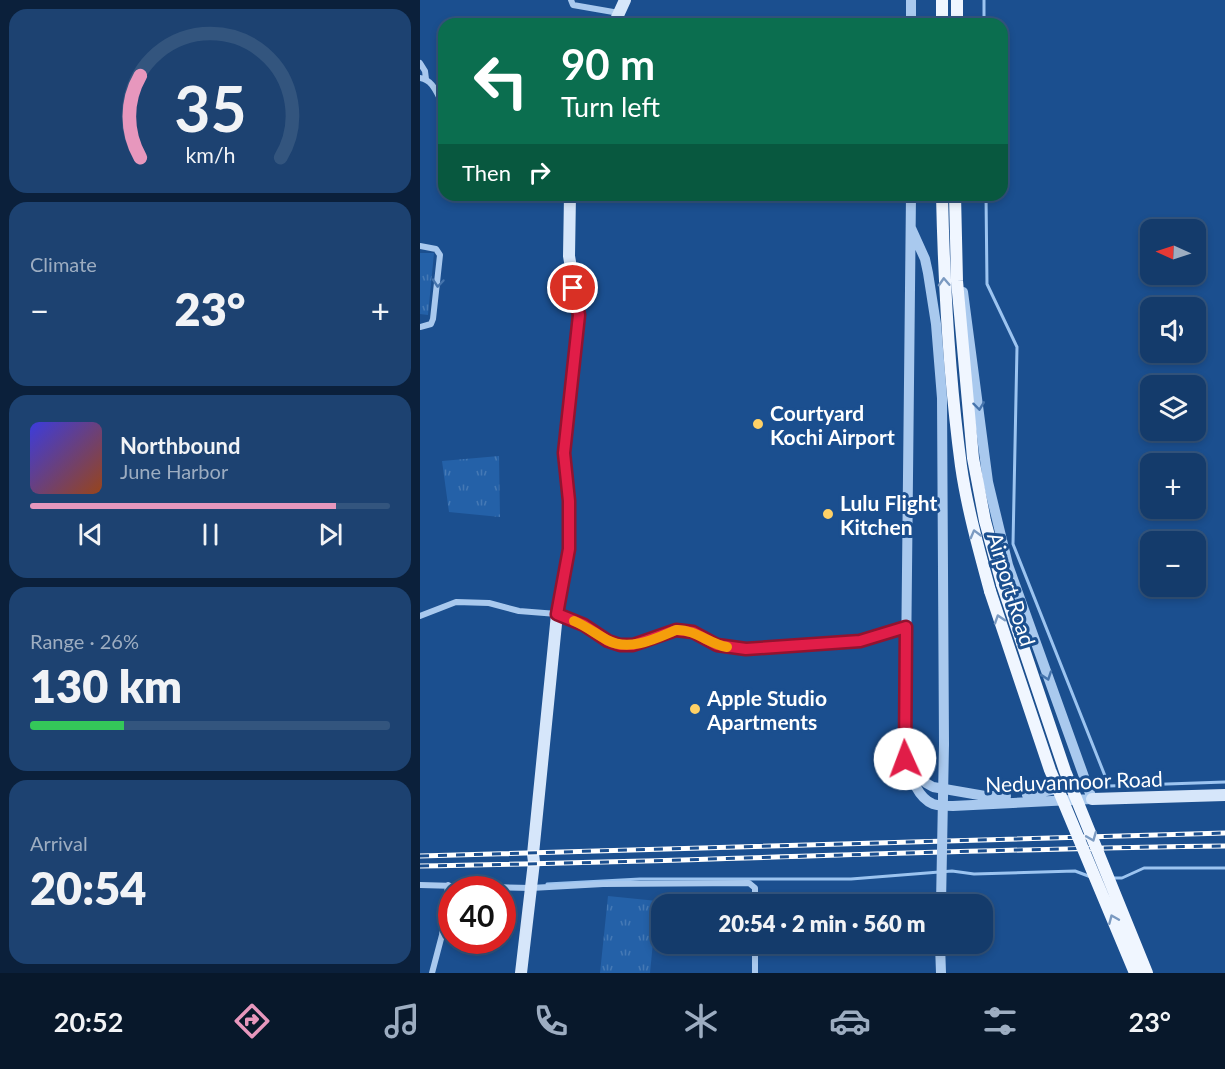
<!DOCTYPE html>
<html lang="en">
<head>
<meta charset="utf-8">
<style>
  :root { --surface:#143b6b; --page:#1d4271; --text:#f1f3f6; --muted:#9dadc1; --line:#33557e; --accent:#e797bd }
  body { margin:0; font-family:Lato,sans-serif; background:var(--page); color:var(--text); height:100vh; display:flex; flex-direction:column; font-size:22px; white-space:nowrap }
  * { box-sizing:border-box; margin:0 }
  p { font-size:20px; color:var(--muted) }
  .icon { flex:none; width:33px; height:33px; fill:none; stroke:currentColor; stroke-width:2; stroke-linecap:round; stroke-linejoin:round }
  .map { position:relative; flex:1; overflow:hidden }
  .panel { display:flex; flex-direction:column; gap:9px; padding:9px; background:#0b203b; width:420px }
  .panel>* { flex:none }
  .hud { position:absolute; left:18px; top:18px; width:570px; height:183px; border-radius:18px; box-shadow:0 3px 9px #0003,0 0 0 2px var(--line); background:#0b6e4f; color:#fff; overflow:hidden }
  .needle { width:39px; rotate:273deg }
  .fabs { position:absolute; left:720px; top:219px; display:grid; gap:12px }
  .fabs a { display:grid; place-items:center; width:66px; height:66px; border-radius:12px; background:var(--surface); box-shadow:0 3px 9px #0003,0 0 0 2px var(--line); font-size:30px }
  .speed { position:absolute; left:18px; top:876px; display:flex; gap:12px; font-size:30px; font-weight:700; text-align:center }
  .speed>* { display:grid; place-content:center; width:78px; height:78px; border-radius:50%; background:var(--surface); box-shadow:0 3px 9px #0003,0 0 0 2px var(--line); line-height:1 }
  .speed .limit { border:9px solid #d22; background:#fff; color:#111 }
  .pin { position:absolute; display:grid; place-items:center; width:51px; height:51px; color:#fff; margin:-26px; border:3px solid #fff; border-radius:50%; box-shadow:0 2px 6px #0007 }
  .me { position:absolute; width:66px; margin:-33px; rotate:358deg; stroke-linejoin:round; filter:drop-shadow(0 0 4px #0008) }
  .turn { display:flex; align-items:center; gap:21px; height:126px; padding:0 24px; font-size:27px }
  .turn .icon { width:78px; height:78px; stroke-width:2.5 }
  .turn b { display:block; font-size:42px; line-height:51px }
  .then { display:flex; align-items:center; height:57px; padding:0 24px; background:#0003; gap:12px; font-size:22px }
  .big { font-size:45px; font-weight:800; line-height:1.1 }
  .panel .tile { flex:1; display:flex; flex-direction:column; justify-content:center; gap:9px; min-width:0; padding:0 21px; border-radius:18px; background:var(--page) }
  .panel .dial { align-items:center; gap:0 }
  .dial svg { height:156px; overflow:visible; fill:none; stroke:var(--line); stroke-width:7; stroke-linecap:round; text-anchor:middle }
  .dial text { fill:var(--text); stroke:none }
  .song { display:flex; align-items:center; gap:18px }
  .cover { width:72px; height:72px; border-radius:9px; background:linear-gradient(135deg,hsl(240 70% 55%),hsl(20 70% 35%)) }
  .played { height:6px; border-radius:3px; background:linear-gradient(90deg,var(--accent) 85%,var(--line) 85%) }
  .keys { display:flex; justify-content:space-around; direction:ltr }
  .heat { display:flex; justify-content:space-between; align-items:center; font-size:33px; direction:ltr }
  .charge { height:9px; border-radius:4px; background:linear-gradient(90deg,#34c759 26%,var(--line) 0) }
  .trip { position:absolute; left:231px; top:894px; width:342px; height:60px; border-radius:18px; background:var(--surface); box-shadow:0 3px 9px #0003,0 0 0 2px var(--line); font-weight:800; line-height:60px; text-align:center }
  .menu { display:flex; height:96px; justify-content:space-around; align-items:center; background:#08182b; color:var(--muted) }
  .menu .icon { width:42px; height:42px }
  .menu .on { color:var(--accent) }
  .menu b { font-size:27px; color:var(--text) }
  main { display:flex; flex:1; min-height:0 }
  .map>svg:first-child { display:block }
</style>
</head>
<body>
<main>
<section class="panel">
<div class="tile dial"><svg viewBox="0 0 100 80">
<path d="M14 69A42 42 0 1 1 86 69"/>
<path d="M14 69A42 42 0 0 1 14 27" stroke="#e797bd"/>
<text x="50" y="56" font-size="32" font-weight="700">35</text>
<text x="50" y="72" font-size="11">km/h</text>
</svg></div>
<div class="tile"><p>Climate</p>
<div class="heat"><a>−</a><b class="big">23°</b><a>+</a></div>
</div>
<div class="tile">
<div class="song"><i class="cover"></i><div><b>Northbound</b><p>June Harbor</p></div></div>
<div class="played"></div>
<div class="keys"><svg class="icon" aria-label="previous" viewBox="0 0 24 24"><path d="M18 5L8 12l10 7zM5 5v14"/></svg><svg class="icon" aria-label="pause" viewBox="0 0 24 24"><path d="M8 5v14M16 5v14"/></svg><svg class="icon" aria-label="next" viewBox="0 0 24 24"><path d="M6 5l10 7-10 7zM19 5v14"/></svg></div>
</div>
<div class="tile"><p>Range · 26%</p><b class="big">130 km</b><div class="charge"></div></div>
<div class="tile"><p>Arrival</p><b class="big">20:54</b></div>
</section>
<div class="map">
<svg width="805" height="973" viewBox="0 0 805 973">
  <defs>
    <pattern id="park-tufts" width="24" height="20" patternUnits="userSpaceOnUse" patternTransform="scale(1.5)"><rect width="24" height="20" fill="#2461a8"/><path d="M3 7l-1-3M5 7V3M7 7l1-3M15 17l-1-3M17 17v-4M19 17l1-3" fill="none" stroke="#4579b5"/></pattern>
  </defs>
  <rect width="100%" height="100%" fill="#1b4f8f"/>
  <!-- park -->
  <path fill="url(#park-tufts)" d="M0,253H14L8,315L0,314Z
    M79,456L80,517L29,512L22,461Z
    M188,896L237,901L230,973H180Z"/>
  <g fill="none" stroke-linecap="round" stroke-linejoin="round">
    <!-- stream -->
    <path stroke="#9cc4f0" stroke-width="3" d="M564,24V0
      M566,195L567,284L597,347L593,544L689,786L805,782
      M692,878H702L724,868H805
      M127,884L220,879H431L532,871L554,874L655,871L671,877"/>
    <!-- minor -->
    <path stroke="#a9c9ee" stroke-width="6" d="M151,0L153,5L199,13
      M0,63L5,71L6,79
      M0,78C14,80 17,95 24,106
      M0,246L16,249L20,255L13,319L11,324L0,327
      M0,616L36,602L69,603L99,611L137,614L164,625L188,641L200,645H214L256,630C277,629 294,645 314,648L440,641L486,627
      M0,885L111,888L183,884L329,883L335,888V904
      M12,973L22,935L28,885
      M335,973V944"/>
    <!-- tertiary -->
    <path stroke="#a9c9ee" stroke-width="10" d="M491,0V24
      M491,195L485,759C490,774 497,798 513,804C519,806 527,806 533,806L672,799L588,565L568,482L543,292
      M491,228L505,259L508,273L516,324L522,398L524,744
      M489,764L506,783L513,787L565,796H586
      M607,795L645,787
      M520,944L521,973"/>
    <!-- secondary -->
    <path stroke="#d6e6fa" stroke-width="12" d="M194,24L205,0
      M672,799L805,795
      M101,973L114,862L113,854L137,614L149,549V501L144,453L159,315L149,256L150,195"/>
    <!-- primary -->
    <path stroke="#f0f6ff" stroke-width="12" d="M522,0V24
      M537,24V0
      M522,195C524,285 529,376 541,466C547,508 559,550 570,591
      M535,195L537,281L553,458L565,521L582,584"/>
    <!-- rail casing -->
    <g stroke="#fff" stroke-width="5">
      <path id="rail" d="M0,856L805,833
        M0,866C268,862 537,849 805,846"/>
    </g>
    <!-- rail -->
    <use href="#rail" stroke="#1b4f8f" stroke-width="3" stroke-dasharray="9" stroke-linecap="butt"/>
    <!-- tertiary-bridge -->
    <path stroke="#a9c9ee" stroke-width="10" d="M521,904L524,744"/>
    <!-- primary-bridge -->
    <path stroke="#f0f6ff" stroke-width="12" d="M582,584L645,771L727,973
      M570,591L630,770L715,973"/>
  </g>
  <!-- one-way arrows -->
  <defs><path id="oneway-chevron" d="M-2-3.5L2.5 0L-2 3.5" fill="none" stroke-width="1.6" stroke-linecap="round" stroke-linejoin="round" transform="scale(1.5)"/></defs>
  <g stroke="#7b9ac1">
    <use href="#oneway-chevron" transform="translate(524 282) rotate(-93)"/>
    <use href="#oneway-chevron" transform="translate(555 534) rotate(-105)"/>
    <use href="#oneway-chevron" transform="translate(579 619) rotate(-108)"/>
    <use href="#oneway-chevron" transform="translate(672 837) rotate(68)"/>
    <use href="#oneway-chevron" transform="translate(693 919) rotate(-113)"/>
  </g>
  <g stroke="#4674ac">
    <use href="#oneway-chevron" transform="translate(18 283) rotate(95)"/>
    <use href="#oneway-chevron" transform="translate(559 406) rotate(83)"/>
    <use href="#oneway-chevron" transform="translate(627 676) rotate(71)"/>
  </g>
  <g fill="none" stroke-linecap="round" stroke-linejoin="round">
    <!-- route casing -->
    <g stroke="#92132f" stroke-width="15">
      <path id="route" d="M153,288L159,315L144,453L149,501V549L137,614L164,625L188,641L200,645H213L256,630L273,632L297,645L326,649L440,641L486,627L485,759"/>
    </g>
    <!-- route -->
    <use href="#route" stroke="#e11d48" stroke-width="10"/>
    <!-- slow -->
    <path stroke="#f59e0b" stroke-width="10" d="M154,621C166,626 176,634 187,640C209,652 235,639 256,630C275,629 289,644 307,647"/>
  </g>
  <!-- markers -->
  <g fill="#ffd166" stroke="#1b4f8f" stroke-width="2">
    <circle cx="338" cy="424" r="6"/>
    <circle cx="408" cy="514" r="6"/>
    <circle cx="275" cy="709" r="6"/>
  </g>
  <g text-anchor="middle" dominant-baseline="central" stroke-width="6" stroke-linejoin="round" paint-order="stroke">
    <!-- poi labels -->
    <g font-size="21" font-weight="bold" fill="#fff" stroke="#1b4f8f" text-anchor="start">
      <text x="350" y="412">Courtyard<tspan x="350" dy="24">Kochi Airport</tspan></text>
      <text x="420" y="502">Lulu Flight<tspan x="420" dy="24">Kitchen</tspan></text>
      <text x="287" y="697">Apple Studio<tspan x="287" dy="24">Apartments</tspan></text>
    </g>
    <!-- street labels -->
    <g font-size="21" fill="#fff" stroke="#1b4f8f">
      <text transform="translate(592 589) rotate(73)">Airport Road</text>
      <text transform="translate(654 781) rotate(-2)">Neduvannoor Road</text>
    </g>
  </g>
</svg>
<div class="fabs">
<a><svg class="needle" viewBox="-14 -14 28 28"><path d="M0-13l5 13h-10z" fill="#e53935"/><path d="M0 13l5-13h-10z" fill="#9dadc1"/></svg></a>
<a><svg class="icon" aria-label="sound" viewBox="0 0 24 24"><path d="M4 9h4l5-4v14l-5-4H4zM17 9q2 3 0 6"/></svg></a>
<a><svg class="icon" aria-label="layers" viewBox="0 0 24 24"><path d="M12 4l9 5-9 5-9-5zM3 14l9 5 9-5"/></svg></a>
<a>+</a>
<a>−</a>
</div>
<div class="speed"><div class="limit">40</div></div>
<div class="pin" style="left:153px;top:288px;background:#d93025"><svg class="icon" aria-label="arrive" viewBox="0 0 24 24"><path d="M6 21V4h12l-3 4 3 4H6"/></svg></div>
<svg class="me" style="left:485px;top:759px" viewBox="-20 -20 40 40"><circle r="19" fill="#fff"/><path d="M0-13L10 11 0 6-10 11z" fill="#e11d48"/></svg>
<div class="trip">20:54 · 2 min · 560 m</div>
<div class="hud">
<div class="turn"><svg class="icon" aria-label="left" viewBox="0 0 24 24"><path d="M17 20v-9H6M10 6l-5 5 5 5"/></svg><div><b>90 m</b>Turn left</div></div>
<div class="then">Then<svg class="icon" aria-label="right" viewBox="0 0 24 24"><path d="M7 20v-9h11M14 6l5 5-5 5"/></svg></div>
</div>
</div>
</main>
<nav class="menu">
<b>20:52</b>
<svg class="icon on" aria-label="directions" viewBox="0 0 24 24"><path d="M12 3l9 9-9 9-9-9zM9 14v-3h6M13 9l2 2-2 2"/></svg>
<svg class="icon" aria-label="music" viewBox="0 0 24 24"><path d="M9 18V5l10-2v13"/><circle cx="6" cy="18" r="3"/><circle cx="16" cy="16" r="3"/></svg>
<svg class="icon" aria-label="phone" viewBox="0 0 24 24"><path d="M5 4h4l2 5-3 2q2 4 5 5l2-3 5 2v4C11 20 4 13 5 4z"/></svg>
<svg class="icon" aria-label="climate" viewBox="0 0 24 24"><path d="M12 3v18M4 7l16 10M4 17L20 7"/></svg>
<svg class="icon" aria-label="car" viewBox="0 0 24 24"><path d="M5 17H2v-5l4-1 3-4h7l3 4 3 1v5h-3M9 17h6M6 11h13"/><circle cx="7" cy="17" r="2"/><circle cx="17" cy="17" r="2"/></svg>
<svg class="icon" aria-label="filters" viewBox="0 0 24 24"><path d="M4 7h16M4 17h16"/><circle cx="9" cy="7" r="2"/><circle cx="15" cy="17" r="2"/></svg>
<b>23°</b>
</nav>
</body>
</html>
